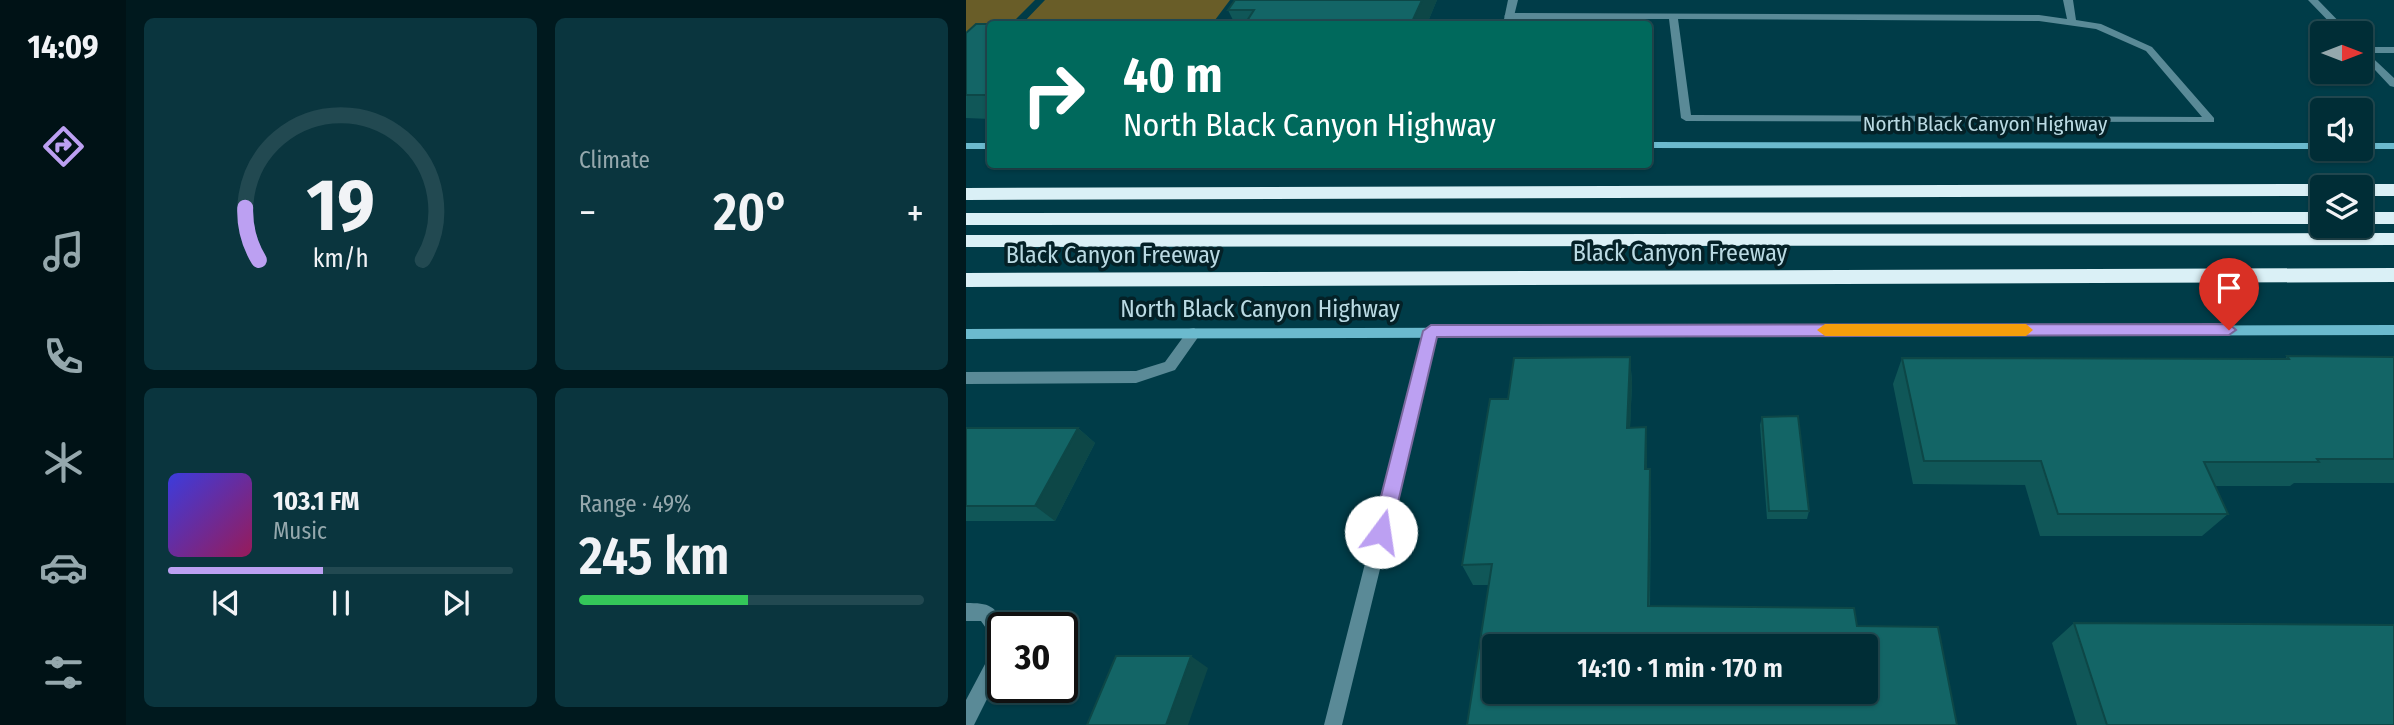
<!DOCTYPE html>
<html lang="en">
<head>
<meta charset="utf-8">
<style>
  :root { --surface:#002d36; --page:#0a353e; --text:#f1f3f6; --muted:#95a8ad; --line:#224951; --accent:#bca0f2 }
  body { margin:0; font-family:"Fira Sans Condensed",sans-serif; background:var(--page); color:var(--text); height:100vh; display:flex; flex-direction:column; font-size:26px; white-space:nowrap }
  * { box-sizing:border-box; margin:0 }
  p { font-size:23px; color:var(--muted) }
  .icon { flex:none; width:38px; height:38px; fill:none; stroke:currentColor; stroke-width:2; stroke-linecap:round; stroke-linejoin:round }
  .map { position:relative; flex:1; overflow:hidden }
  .sheet { display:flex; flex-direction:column; gap:18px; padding:18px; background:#00191e; width:840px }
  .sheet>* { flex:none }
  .banner { position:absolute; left:21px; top:21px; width:665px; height:147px; border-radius:7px; box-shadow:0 2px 5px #0004,0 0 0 2px var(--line); background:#00695c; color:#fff; overflow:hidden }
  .needle { width:46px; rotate:90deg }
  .buttons { position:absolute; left:1344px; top:21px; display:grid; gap:14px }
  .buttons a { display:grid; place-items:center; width:63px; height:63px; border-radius:7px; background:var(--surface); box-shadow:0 2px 5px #0004,0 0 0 2px var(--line); font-size:35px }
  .speed { position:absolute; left:21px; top:612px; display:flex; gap:14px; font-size:35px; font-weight:700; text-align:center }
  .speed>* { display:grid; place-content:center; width:91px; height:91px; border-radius:50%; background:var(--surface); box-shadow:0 2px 5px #0004,0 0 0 2px var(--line); line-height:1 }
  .speed .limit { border:4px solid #111; border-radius:10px; background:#fff; color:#111 }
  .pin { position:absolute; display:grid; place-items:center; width:60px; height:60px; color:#fff; margin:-72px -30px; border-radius:50% 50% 50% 0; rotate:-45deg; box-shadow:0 0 7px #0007 }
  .pin .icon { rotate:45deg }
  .me { position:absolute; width:77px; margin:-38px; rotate:14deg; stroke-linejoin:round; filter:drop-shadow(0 0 5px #0008) }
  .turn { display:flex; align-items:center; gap:24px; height:147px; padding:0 21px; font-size:32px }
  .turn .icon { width:91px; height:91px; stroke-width:2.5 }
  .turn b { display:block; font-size:49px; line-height:60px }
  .big { font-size:52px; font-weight:600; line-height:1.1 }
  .sheet .tile { flex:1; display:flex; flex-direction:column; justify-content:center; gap:10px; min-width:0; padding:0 24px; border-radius:10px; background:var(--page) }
  .sheet .dial { align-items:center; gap:0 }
  .dial svg { height:182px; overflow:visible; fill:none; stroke:var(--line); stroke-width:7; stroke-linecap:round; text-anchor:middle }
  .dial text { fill:var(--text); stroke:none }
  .song { display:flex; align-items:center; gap:21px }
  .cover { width:84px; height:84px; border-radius:10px; background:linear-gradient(135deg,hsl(240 70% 55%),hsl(330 70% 35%)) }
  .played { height:7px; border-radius:4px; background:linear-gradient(90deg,var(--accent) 45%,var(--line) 45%) }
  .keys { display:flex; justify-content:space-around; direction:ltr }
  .heat { display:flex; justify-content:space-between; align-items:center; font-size:38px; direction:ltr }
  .charge { height:10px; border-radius:5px; background:linear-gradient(90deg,#34c759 49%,var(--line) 0) }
  .sheet .tiles { flex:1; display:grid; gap:18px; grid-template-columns:repeat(2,1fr) }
  .trip { position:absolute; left:516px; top:634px; width:396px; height:70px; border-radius:7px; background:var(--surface); box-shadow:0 2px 5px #0004,0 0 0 2px var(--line); font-weight:600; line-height:70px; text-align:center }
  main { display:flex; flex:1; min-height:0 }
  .dock { display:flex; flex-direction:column; width:126px; justify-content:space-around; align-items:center; background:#001216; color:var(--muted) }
  .dock .icon { width:49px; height:49px }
  .dock .current { color:var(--accent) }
  .dock b { font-size:32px; color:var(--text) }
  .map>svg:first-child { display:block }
</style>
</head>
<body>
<main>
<nav class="dock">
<b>14:09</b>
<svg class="icon current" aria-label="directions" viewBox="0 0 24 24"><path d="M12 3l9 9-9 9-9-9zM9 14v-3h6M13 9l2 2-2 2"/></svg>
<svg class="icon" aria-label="music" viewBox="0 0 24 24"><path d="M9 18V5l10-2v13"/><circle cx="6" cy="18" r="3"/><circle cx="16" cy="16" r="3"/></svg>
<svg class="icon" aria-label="phone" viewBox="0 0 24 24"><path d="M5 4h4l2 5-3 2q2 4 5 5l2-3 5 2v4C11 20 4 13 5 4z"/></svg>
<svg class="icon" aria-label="climate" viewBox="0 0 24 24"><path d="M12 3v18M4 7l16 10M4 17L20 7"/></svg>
<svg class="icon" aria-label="car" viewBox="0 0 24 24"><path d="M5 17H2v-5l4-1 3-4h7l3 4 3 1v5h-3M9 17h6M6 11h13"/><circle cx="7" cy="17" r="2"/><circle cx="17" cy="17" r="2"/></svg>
<svg class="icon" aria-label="filters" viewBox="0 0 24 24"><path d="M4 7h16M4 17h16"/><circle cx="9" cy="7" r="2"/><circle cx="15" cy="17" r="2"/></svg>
</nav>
<section class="sheet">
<div class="tiles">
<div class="tile dial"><svg viewBox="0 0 100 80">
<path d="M14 69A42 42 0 1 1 86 69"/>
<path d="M14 69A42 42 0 0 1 8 46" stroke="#bca0f2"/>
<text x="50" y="56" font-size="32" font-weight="700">19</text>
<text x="50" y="72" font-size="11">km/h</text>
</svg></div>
<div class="tile"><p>Climate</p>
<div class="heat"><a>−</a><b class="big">20°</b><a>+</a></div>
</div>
<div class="tile">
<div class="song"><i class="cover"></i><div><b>103.1 FM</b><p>Music</p></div></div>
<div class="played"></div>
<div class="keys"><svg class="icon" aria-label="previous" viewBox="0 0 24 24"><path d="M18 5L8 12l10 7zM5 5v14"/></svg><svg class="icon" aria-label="pause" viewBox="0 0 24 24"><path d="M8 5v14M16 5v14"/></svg><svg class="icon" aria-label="next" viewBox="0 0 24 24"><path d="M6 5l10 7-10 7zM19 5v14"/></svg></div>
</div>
<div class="tile"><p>Range · 49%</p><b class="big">245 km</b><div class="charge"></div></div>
</div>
</section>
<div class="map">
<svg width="1428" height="725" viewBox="0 0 1428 725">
  <rect width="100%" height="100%" fill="#003c48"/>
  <!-- green -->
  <path fill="#695d28" d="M0,0H69L45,24H24L0,40Z
    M79,0H264L246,24H56Z"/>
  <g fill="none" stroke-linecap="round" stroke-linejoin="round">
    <!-- service -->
    <path fill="#5a8a97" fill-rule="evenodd" d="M1097,0H1107L1110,20L1135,24L1186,47L1248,118V122L720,121L715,118L703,19H543L538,16L543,13L1073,15L1101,19ZM712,19L1073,21L1130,29L1180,51L1236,117L725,115Z
      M1395,47H1428V53H1395Z
      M0,603C23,603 30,605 39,628H37V667L8,725H0V700L27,649L22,631L15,621H0Z"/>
    <!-- minor -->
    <path fill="#5a8a97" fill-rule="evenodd" d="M1342,0H1352L1384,33H1374Z
      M1395,47L1428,78V87L1424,86L1395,55Z
      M465,326L472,331L376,725H358L458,331Z
      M228,328L235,333L209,370L170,383L0,384V372L170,371L199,362L223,329Z"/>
    <!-- tertiary -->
    <path fill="#5a8a97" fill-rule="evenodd" d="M542,0H552L546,24H537Z"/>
    <!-- secondary -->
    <path fill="#6bbace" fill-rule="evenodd" d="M682,142L1356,143V149H1359H1356L682,148Z
      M0,143H24V149H0Z
      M1395,143H1428V149H1392H1395Z
      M1428,325V335L0,339V329Z"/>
    <!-- motorway -->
    <path fill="#daf0f6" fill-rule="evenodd" d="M1356,184L1363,187H1356V196L0,200V188Z
      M1395,184H1428V196H1395V187H1388Z
      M1356,212V224L0,225V213Z
      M1395,212H1428V224H1395Z
      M1428,233V245L0,247V235Z
      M1428,268V282L0,287V273Z"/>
  </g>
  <!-- wall -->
  <path fill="#105758" d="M269,0H471L461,24H269L262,10Z
    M24,24V119L0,118V33Z
    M1321,356L1428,357V483H1328L1324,486H1249L1262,514L1236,536H1074L1059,485L947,484L927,384L936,358L1319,359Z
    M664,357L666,383L664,428L680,427L681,469L685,492L684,606L891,626L991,725L523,585H507L496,565L542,399Z
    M796,417L843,511L841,519H801L794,425Z
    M0,428H112L129,443L89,521H0Z
    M1108,623L1428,725H1111L1086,643Z"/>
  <!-- shaded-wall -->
  <path fill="#0d4747" d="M456,0H471L461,24H445Z
    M664,357L666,383L663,453L661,428Z
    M680,427L681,452V492L679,469Z
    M112,428L129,443L89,521L69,506Z
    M684,469L685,492L683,625L682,606Z
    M225,656L242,668L222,725H200Z"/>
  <!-- building -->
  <path fill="#136566" stroke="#0d4747" stroke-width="2" fill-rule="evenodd" d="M269,0H456L445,24H279L288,10H262Z
    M10,24H181H24V95H0V33Z
    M1321,356L1428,357V459H1351L1353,462H1238L1262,514H1092L1075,461H958L936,358L1323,359Z
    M664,357L661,428L680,427L679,469H684L682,606L888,608L891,626L972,627L991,725H501L526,564L496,565L524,399H542L548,358ZM528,646H900V691H528Z
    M832,416L843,511H803L796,417Z
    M0,428H112L69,506H0Z
    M1108,623L1428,625V725H1141Z
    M150,656H225L200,725H121Z"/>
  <!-- route -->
  <path fill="#bca0f2" stroke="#7a689d" stroke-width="2" d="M1263,324L1270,330L1263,335L471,337L425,532L422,538L415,540L409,538L406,532L457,331L465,325Z"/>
  <!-- slow -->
  <path fill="#f59e0b" d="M859,324H1060L1067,330L1060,336H859L851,330Z"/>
  <g text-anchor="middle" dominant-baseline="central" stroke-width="7" stroke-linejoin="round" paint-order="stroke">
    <!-- far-street labels -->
    <g font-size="21" fill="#badae3" stroke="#042127">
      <text x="1019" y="124">North Black Canyon Highway</text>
    </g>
    <!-- street labels -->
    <g font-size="24" fill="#badae3" stroke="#042127">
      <text x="714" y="253">Black Canyon Freeway</text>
      <text x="147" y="255">Black Canyon Freeway</text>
      <text x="294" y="309">North Black Canyon Highway</text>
    </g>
  </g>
</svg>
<div class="buttons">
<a><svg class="needle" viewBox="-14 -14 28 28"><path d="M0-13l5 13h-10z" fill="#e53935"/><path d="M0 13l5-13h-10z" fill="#95a8ad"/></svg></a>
<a><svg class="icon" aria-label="sound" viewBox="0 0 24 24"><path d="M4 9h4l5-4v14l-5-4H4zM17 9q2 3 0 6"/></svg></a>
<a><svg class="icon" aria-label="layers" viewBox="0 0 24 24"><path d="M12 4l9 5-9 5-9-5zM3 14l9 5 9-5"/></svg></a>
</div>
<div class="speed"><div class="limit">30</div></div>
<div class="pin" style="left:1263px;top:330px;background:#d93025"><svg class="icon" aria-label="arrive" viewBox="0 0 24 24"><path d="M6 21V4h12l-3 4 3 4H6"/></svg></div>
<svg class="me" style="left:415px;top:532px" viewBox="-20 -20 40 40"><circle r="19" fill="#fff"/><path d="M0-13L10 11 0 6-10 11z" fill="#bca0f2"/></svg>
<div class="trip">14:10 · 1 min · 170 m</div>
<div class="banner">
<div class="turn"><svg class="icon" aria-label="right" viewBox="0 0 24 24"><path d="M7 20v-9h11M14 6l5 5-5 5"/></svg><div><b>40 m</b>North Black Canyon Highway</div></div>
</div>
</div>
</main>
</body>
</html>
